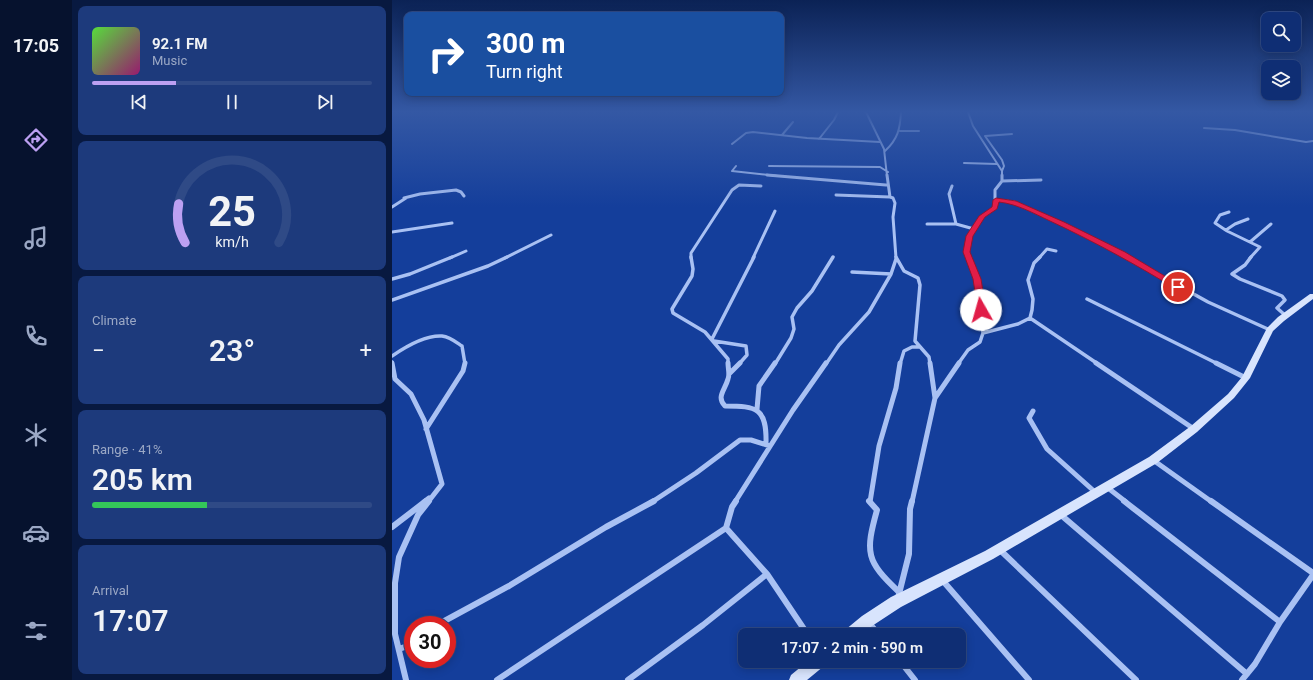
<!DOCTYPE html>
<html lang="en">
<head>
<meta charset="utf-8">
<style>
  :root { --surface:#0f2e74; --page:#1d3a7c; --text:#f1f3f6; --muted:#9ba8c5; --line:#2f4a86; --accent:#bca0f2 }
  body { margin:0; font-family:Roboto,sans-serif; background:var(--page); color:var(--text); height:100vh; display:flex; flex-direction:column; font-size:15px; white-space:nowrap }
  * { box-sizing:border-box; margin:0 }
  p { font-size:13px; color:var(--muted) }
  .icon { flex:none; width:22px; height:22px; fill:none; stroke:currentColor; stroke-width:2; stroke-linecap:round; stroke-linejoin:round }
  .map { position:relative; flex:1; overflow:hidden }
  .sheet { display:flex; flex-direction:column; gap:6px; padding:6px; background:#081940; width:320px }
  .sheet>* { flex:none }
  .guide { position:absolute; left:12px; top:12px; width:380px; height:84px; border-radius:8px; box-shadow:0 2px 10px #0003,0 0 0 1px var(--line); background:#1a4fa0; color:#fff; overflow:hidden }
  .controls { position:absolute; left:869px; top:12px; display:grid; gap:8px }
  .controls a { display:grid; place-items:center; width:40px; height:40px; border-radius:8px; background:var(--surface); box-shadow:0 2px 10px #0003,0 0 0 1px var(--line); font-size:20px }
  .speed { position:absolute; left:12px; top:616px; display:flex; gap:8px; font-size:20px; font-weight:700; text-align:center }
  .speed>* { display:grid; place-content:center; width:52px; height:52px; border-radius:50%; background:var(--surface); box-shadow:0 2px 10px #0003,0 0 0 1px var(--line); line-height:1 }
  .speed .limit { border:6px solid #d22; background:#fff; color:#111 }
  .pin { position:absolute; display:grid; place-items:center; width:34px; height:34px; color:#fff; margin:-17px; border:2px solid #fff; border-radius:50%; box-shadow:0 1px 4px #0007 }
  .me { position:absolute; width:44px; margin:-22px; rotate:353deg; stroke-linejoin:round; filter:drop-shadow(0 0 3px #0008) }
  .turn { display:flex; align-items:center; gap:14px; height:84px; padding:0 16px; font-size:18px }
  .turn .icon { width:52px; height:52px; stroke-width:2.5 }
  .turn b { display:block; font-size:28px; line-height:34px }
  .big { font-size:30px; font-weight:600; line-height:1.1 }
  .sheet .tile { flex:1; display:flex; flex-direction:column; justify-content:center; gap:6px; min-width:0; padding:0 14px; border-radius:8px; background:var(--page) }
  .sheet .dial { align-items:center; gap:0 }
  .dial svg { height:104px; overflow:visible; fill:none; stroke:var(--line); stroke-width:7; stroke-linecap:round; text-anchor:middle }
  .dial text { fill:var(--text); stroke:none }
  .song { display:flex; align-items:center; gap:12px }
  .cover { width:48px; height:48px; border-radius:6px; background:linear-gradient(135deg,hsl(110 70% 55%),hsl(320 70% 35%)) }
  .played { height:4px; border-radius:2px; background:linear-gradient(90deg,var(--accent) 30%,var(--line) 30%) }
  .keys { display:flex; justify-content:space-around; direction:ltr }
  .heat { display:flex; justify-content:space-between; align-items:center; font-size:22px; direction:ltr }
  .charge { height:6px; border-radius:3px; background:linear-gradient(90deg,#34c759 41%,var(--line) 0) }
  .trip { position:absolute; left:346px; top:628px; width:228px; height:40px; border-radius:8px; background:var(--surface); box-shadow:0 2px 10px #0003,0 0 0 1px var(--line); font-weight:600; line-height:40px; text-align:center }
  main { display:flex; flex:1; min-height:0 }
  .menu { display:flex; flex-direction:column; width:72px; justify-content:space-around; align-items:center; background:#06122e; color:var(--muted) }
  .menu .icon { width:28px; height:28px }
  .menu .selected { color:var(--accent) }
  .menu b { font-size:18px; color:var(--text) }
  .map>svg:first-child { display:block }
</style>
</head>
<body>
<main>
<nav class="menu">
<b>17:05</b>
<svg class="icon selected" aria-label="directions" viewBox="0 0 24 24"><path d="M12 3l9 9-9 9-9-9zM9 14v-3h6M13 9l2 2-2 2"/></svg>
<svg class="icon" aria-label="music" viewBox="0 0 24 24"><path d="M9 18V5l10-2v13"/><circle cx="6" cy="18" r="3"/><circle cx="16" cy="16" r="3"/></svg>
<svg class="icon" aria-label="phone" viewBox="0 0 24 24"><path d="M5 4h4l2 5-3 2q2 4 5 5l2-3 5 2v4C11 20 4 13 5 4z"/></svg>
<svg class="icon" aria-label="climate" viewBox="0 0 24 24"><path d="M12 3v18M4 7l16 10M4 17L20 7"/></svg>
<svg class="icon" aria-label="car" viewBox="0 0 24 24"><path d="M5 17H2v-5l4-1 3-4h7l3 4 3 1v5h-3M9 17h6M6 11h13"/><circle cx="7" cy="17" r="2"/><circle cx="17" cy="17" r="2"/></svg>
<svg class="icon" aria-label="filters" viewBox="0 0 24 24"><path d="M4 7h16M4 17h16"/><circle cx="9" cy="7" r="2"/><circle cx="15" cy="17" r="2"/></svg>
</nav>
<section class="sheet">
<div class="tile">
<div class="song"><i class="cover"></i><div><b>92.1 FM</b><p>Music</p></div></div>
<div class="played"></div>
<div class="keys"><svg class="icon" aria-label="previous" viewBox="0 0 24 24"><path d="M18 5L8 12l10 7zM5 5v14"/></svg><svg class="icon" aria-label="pause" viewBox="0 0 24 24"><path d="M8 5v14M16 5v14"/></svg><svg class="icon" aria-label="next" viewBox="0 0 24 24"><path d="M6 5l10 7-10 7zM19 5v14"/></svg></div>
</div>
<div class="tile dial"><svg viewBox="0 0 100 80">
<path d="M14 69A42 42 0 1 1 86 69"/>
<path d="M14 69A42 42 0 0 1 9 39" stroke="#bca0f2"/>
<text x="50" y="56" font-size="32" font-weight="700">25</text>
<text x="50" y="72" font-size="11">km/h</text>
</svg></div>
<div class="tile"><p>Climate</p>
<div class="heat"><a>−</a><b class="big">23°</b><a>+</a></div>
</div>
<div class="tile"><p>Range · 41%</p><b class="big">205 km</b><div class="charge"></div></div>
<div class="tile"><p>Arrival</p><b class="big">17:07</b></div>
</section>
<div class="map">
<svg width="921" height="680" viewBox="0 0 921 680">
  <rect width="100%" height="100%" fill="#143e9b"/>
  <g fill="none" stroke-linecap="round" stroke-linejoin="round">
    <!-- minor-far4 -->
    <path stroke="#a9c1f3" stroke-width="2" d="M474,112L492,149L495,176
      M576,112L581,126L610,171V176
      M812,128L843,130L914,142L921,141
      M508,131H527
      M390,135L401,122
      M427,139L442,120L446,112
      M340,144L354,133L361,132L415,138L488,142
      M493,151C506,139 508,129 509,112
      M572,163L605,164
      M344,166L340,171L386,176
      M377,166L488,167L496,172
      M610,171L612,166L610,160L593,136L620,134"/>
    <!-- minor-far3 -->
    <path stroke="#a9c1f3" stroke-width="3" d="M375,175L494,185
      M495,175L498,197L501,198L503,203L501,217L504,258
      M610,181L649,180
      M560,186L557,194L564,224
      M444,195L498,197
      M12,198L28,194L64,190L69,192L72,196
      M604,200L622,202L670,224L736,258
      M0,207L14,198
      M837,212L828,215L823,223L835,231L868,247L858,258
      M535,224H564L582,229
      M834,230L843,224L856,219
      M0,232L60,223
      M858,242L879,224
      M58,258L74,251
      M113,258L159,235
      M299,258V253L340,190L347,185L369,186
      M361,258L383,211
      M577,258C569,237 587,218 603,207V190L610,181V175
      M647,258L655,249L664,251"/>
    <!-- minor-far2 -->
    <path stroke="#a9c1f3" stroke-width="3.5" d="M299,257L301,269L300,276L280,309L281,313L313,332L336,359V364
      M504,257L512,271L526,278L528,285L523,341L537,357L538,364
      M735,257L816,302L878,330
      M859,257L853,265L840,274L848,279L890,296L893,300L885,308L894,316
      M460,272L499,274
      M0,279L18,274L60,257
      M695,299L826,364
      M0,300L96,266L115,257
      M638,318L640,310L641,299L636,280L642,263L648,257
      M591,333L626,324L638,318L706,364
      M320,339L362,257
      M322,341L354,346L355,355L347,364
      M0,356C13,347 33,335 50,336C58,337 64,342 70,346L73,364
      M0,362V364
      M383,364L399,338L402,329L400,317L405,308L420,291L441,257
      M434,364L447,345L477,312L499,274L504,259
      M508,364L512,351L520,347H527
      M566,364L576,350L588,342L591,333L585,279L577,257"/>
    <!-- minor-far1 -->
    <path stroke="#a9c1f3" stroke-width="5" d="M0,363L3,379L19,394L32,420L50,484L36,502
      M336,363C336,368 338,375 336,379C333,390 324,397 333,406C365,406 375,408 374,444
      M704,363L802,429
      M824,363L854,378
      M338,373L348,363
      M543,398L567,363
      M365,409L367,386L383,363
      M641,411L637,418L655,449L703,492
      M34,429L71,371L73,363
      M761,460L820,502
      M716,488L734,502
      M32,502L37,498
      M260,502L304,473L348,440H359L378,446
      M343,502L401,410L434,363
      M478,502L487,446L504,388L508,363
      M520,502L543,398L538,363"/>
    <!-- minor -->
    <path stroke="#a9c1f3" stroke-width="6" d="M477,501L485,510C473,553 474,561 507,592
      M732,501L888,622
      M819,501L921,573
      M669,515L855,674
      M0,527L34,501
      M334,528L375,574L416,635
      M608,550L744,680
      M551,581L637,680
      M506,598L517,554L518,509L520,501
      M477,623L487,635
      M45,625L117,586L214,527L262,501
      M7,649L21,644
      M508,661L523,680
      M14,680L3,634V583L7,557L26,515L37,501
      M105,680L334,528L340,507L344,501
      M236,680L311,625L375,574
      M850,680L863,664L888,622L921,575"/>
    <!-- secondary -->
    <path fill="#d8e4fd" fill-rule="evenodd" d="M918,294H921V299L892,321L881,331L858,378L842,398L805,432L765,463L601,559L509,607L480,626L468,635H451L453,630L470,616L499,597L593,551L757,457L799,426L836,394L850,377L875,328L886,317Z
      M416,661H434L432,666L415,680H397L399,675Z"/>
  </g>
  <!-- sky -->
  <linearGradient id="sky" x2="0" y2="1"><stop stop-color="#0b2255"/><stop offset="0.54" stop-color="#3458a4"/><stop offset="1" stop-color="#3458a4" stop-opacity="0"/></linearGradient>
  <rect width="921" height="207" fill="url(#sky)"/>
  <!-- route -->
  <path fill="#e11d48" stroke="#92132f" d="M604,198L624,201L672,222L733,252L791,287L786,290L784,289C743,264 701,241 658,221C641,213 625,204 607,202L605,209L593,217L581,236L578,252L589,279L594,310L589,313L586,312L581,279L571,252L574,236L587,216L600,207L601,200Z"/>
</svg>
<div class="controls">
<a><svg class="icon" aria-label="search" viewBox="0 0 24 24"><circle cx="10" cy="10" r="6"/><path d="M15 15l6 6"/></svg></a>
<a><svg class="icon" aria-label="layers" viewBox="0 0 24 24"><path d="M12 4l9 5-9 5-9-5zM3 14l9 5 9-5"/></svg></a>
</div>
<div class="speed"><div class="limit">30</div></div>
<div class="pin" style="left:786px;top:287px;background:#d93025"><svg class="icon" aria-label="arrive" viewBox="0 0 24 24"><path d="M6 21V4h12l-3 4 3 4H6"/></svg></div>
<svg class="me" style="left:589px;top:310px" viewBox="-20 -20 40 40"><circle r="19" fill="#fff"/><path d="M0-13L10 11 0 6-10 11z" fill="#e11d48"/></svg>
<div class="trip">17:07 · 2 min · 590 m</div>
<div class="guide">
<div class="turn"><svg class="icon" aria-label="right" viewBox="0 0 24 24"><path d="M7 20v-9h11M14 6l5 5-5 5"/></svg><div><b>300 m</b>Turn right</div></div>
</div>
</div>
</main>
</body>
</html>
